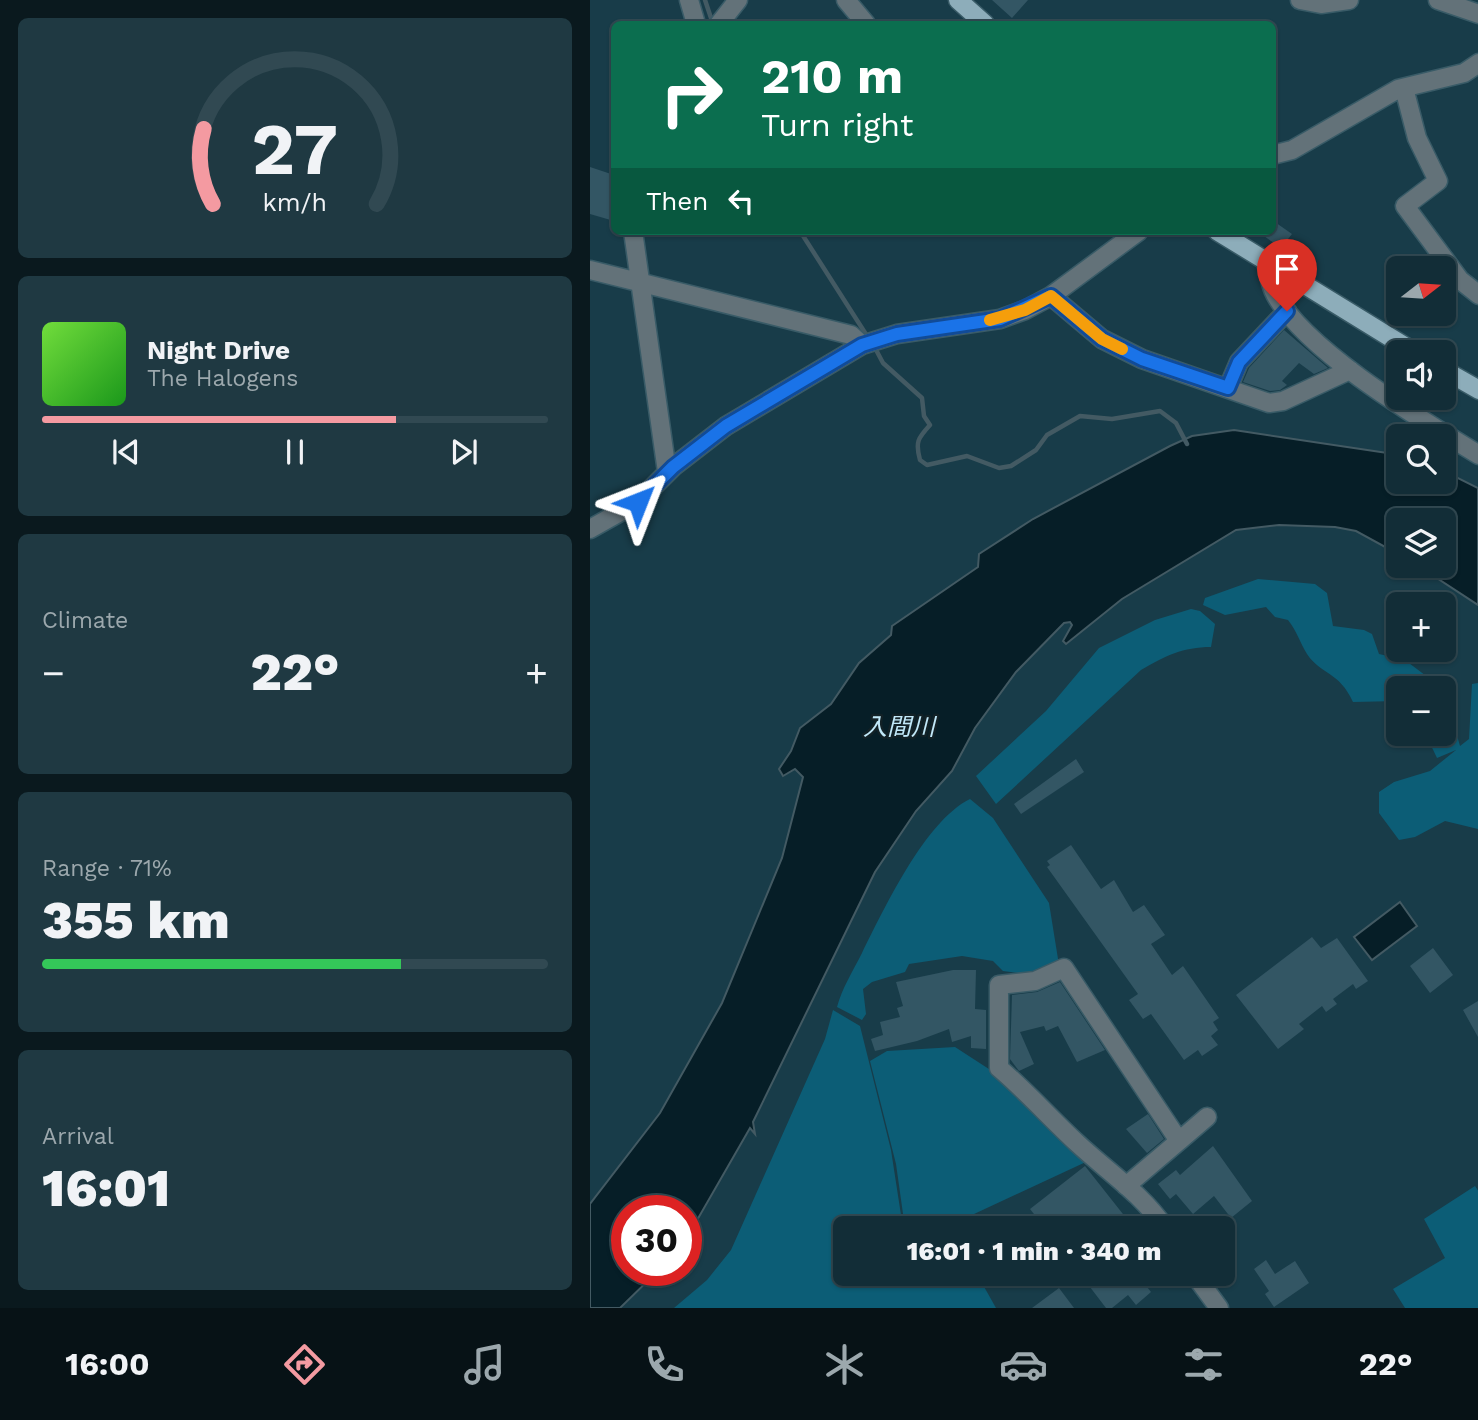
<!DOCTYPE html>
<html lang="en">
<head>
<meta charset="utf-8">
<style>
  :root { --surface:#122d37; --page:#1f3942; --text:#f1f3f6; --muted:#9ca8ad; --line:#314952; --accent:#f49aa1 }
  body { margin:0; font-family:"Work Sans","Noto Sans JP",sans-serif; background:var(--page); color:var(--text); height:100vh; display:flex; flex-direction:column; font-size:26px; white-space:nowrap }
  * { box-sizing:border-box; margin:0 }
  p { font-size:23px; color:var(--muted) }
  .icon { flex:none; width:38px; height:38px; fill:none; stroke:currentColor; stroke-width:2; stroke-linecap:round; stroke-linejoin:round }
  .map { position:relative; flex:1; overflow:hidden }
  .sheet { display:flex; flex-direction:column; gap:18px; padding:18px; background:#0a191e; width:590px }
  .sheet>* { flex:none }
  .top-card { position:absolute; left:21px; top:21px; width:665px; height:214px; border-radius:10px; box-shadow:0 2px 5px #0004,0 0 0 2px var(--line); background:#0b6e4f; color:#fff; overflow:hidden }
  .needle { width:46px; rotate:73deg }
  .buttons { position:absolute; left:796px; top:256px; display:grid; gap:14px }
  .buttons a { display:grid; place-items:center; width:70px; height:70px; border-radius:10px; background:var(--surface); box-shadow:0 2px 5px #0004,0 0 0 2px var(--line); font-size:35px }
  .speed { position:absolute; left:21px; top:1195px; display:flex; gap:14px; font-size:35px; font-weight:700; text-align:center }
  .speed>* { display:grid; place-content:center; width:91px; height:91px; border-radius:50%; background:var(--surface); box-shadow:0 2px 5px #0004,0 0 0 2px var(--line); line-height:1 }
  .speed .limit { border:10px solid #d22; background:#fff; color:#111 }
  .pin { position:absolute; display:grid; place-items:center; width:60px; height:60px; color:#fff; margin:-72px -30px; border-radius:50% 50% 50% 0; rotate:-45deg; box-shadow:0 0 7px #0007 }
  .pin .icon { rotate:45deg }
  .me { position:absolute; width:77px; margin:-38px; rotate:45deg; stroke-linejoin:round; filter:drop-shadow(0 0 5px #0008) }
  .turn { display:flex; align-items:center; gap:24px; height:147px; padding:0 35px; font-size:32px }
  .turn .icon { width:91px; height:91px; stroke-width:2.5 }
  .turn b { display:block; font-size:49px; line-height:60px }
  .then { display:flex; align-items:center; height:66px; padding:0 35px; background:#0003; gap:14px; font-size:26px }
  .big { font-size:52px; font-weight:800; line-height:1.1 }
  .sheet .tile { flex:1; display:flex; flex-direction:column; justify-content:center; gap:10px; min-width:0; padding:0 24px; border-radius:10px; background:var(--page) }
  .sheet .dial { align-items:center; gap:0 }
  .dial svg { height:182px; overflow:visible; fill:none; stroke:var(--line); stroke-width:7; stroke-linecap:round; text-anchor:middle }
  .dial text { fill:var(--text); stroke:none }
  .song { display:flex; align-items:center; gap:21px }
  .cover { width:84px; height:84px; border-radius:10px; background:linear-gradient(135deg,hsl(100 70% 55%),hsl(120 70% 35%)) }
  .played { height:7px; border-radius:4px; background:linear-gradient(90deg,var(--accent) 70%,var(--line) 70%) }
  .keys { display:flex; justify-content:space-around; direction:ltr }
  .heat { display:flex; justify-content:space-between; align-items:center; font-size:38px; direction:ltr }
  .charge { height:10px; border-radius:5px; background:linear-gradient(90deg,#34c759 71%,var(--line) 0) }
  .trip { position:absolute; left:243px; top:1216px; width:402px; height:70px; border-radius:10px; background:var(--surface); box-shadow:0 2px 5px #0004,0 0 0 2px var(--line); font-weight:800; line-height:70px; text-align:center }
  .tab-bar { display:flex; height:112px; justify-content:space-around; align-items:center; background:#071216; color:var(--muted) }
  .tab-bar .icon { width:49px; height:49px }
  .tab-bar .active { color:var(--accent) }
  .tab-bar b { font-size:32px; color:var(--text) }
  main { display:flex; flex:1; min-height:0 }
  .map>svg:first-child { display:block }
</style>
</head>
<body>
<main>
<section class="sheet">
<div class="tile dial"><svg viewBox="0 0 100 80">
<path d="M14 69A42 42 0 1 1 86 69"/>
<path d="M14 69A42 42 0 0 1 10 36" stroke="#f49aa1"/>
<text x="50" y="56" font-size="32" font-weight="700">27</text>
<text x="50" y="72" font-size="11">km/h</text>
</svg></div>
<div class="tile">
<div class="song"><i class="cover"></i><div><b>Night Drive</b><p>The Halogens</p></div></div>
<div class="played"></div>
<div class="keys"><svg class="icon" aria-label="previous" viewBox="0 0 24 24"><path d="M18 5L8 12l10 7zM5 5v14"/></svg><svg class="icon" aria-label="pause" viewBox="0 0 24 24"><path d="M8 5v14M16 5v14"/></svg><svg class="icon" aria-label="next" viewBox="0 0 24 24"><path d="M6 5l10 7-10 7zM19 5v14"/></svg></div>
</div>
<div class="tile"><p>Climate</p>
<div class="heat"><a>−</a><b class="big">22°</b><a>+</a></div>
</div>
<div class="tile"><p>Range · 71%</p><b class="big">355 km</b><div class="charge"></div></div>
<div class="tile"><p>Arrival</p><b class="big">16:01</b></div>
</section>
<div class="map">
<svg width="889" height="1308" viewBox="0 0 889 1308">
  <rect width="100%" height="100%" fill="#183c49"/>
  <!-- green -->
  <path fill="#0c5d76" d="M668,579L725,584L737,593L743,626L774,630L782,634L789,654L815,660L852,688H808V701L763,702C749,671 731,675 717,654C710,643 707,631 698,620L685,617L676,607L635,615L613,605L615,598Z
    M601,609L610,611L625,624L621,647C593,647 575,656 551,670L406,804L386,776L456,711L509,648L565,620Z
    M888,683V829L855,821L825,837L809,840L789,813V792L804,782L840,771L866,750L847,758L835,733H854V689L870,746L879,739L882,684Z
    M380,799L403,818L459,903L469,965L443,975L413,971L403,961L372,956L319,964L315,972L282,982L273,989L276,1014L272,1020L247,1007C252,988 263,971 272,953C294,909 335,821 380,799Z
    M243,1010L270,1026L301,1150L313,1228H256V1274H318L319,1285L326,1282L321,1283L320,1274L388,1276L406,1308H84L117,1280L141,1250L235,1039Z
    M365,1047L402,1071L498,1161L354,1228H315L306,1164L280,1061L297,1051Z
    M885,1186L889,1192L888,1308H815L803,1289L855,1258L834,1219Z"/>
  <!-- water -->
  <path fill="#061e27" stroke="#435a63" stroke-width="2" d="M644,430L804,454L808,455V481H854V471L888,488V605L827,565H854V520H808V554L766,531L745,527L689,525L646,530L532,599L476,644L473,641L482,625L480,622L474,623L426,672L385,728L362,771L326,811L285,872L163,1122L165,1134L160,1128L106,1222L96,1234V1211H37V1270L68,1271L30,1308H0V1204L70,1113L132,1003L192,858L213,777L205,769L193,776L189,769L201,751L210,728L241,704L269,663L301,635L302,626L388,567L389,554L443,519L580,446L602,436Z
    M810,902L827,926L782,960L764,937Z"/>
  <g fill="none" stroke-linecap="round" stroke-linejoin="round">
    <!-- stream -->
    <path stroke="#435a63" stroke-width="4.5" d="M115,0L123,24
      M210,231L279,339
      M284,346L293,363L332,398L334,416L340,425C328,438 325,442 330,460L337,465L377,456L409,468L421,466L446,450L457,435L490,416L522,419L570,411L586,423L597,444"/>
  </g>
  <!-- building -->
  <path fill="#335664" d="M402,0H438L422,18Z
    M0,167L24,175V221L0,214Z
    M682,220L702,234L691,248L667,231H682Z
    M694,330L738,368L724,374L709,363L692,381L697,385L690,390L680,391L653,382L659,368Z
    M486,759L494,772L431,814L424,804Z
    M481,845L511,889L524,880L543,912L554,905L575,935L561,944L582,975L593,966L629,1018L623,1022L628,1030L621,1036L628,1045L612,1056L608,1050L594,1060L561,1014L553,1019L539,1000L548,994L457,867L460,865L457,861Z
    M722,937L731,948L747,938L778,981L766,989L763,984L743,999L747,1004L736,1012L732,1006L709,1024L714,1029L688,1049L646,995Z
    M843,948L863,975L840,993L820,966Z
    M363,970H386L385,1009L396,1010V1049L381,1048V1036L362,1042L359,1029L327,1041L285,1051L281,1039L293,1035L290,1022L310,1017L307,1008L313,1006L306,982Z
    M470,982L515,1050L487,1062L468,1026L456,1031L454,1026L430,1032L444,1064L429,1071L420,1059L422,995L447,992Z
    M888,1001V1037L873,1010Z
    M558,1114L574,1139L557,1153L536,1129Z
    M623,1146L662,1201L641,1218L624,1196L603,1214L586,1194L580,1199L568,1184L586,1170L590,1175Z
    M495,1166L544,1228H455L440,1209Z
    M676,1260L685,1274L705,1261L719,1283L684,1307L675,1294L679,1291L664,1269Z
    M490,1274H566L554,1283L561,1292L546,1305L538,1295L522,1308H516Z
    M469,1288L484,1308H442Z"/>
  <g fill="none" stroke-linecap="round" stroke-linejoin="round">
    <!-- minor casing -->
    <g stroke="#395b67" stroke-width="21">
      <path id="minor" d="M99,0L106,24
        M256,0L276,24
        M710,0L731,4L759,0
        M848,0L889,14
        M129,24L148,0
        M814,88L827,138L848,181L815,206L870,280L889,295
        M682,155L702,150L808,89L874,73L889,63
        M43,231L77,472
        M676,263C679,273 680,285 685,294C715,351 832,420 889,455
        M0,270L261,335L272,345
        M461,296L512,339L552,359L679,403L693,401L760,370
        M638,388L649,362L697,311
        M0,529L48,502L83,467L136,426L272,345L307,334L410,319L435,310L461,296L549,231
        M589,1141L617,1117
        M536,1186L589,1141L474,968L445,981L409,985V1068C436,1091 460,1118 487,1143C517,1171 552,1194 575,1228
        M604,1274L629,1308"/>
    </g>
    <!-- major casing -->
    <g stroke="#395b67" stroke-width="21">
      <path id="major" d="M368,0L395,24
        M627,231L824,352
        M854,370L889,390"/>
    </g>
    <!-- minor -->
    <use href="#minor" stroke="#637279" stroke-width="18"/>
    <!-- major -->
    <use href="#major" stroke="#8dadba" stroke-width="18"/>
  </g>
  <g fill="none" stroke-linecap="round" stroke-linejoin="round">
    <!-- route casing -->
    <g stroke="#114b97" stroke-width="18">
      <path id="route" d="M48,502L83,467L136,426L272,345L307,334L410,319L461,296L512,339L552,359L638,388L649,362L697,311"/>
    </g>
    <!-- route -->
    <use href="#route" stroke="#1a73e8" stroke-width="12"/>
    <!-- slow -->
    <path stroke="#f59e0b" stroke-width="12" d="M400,320L435,310L461,296L512,339L532,349"/>
  </g>
  <g text-anchor="middle" dominant-baseline="central" stroke-width="5" stroke-linejoin="round" paint-order="stroke">
    <!-- water labels -->
    <g font-size="24" font-style="italic" fill="#c1e8f8" stroke="#122126">
      <text x="309" y="727">入間川</text>
    </g>
  </g>
</svg>
<div class="buttons">
<a><svg class="needle" viewBox="-14 -14 28 28"><path d="M0-13l5 13h-10z" fill="#e53935"/><path d="M0 13l5-13h-10z" fill="#9ca8ad"/></svg></a>
<a><svg class="icon" aria-label="sound" viewBox="0 0 24 24"><path d="M4 9h4l5-4v14l-5-4H4zM17 9q2 3 0 6"/></svg></a>
<a><svg class="icon" aria-label="search" viewBox="0 0 24 24"><circle cx="10" cy="10" r="6"/><path d="M15 15l6 6"/></svg></a>
<a><svg class="icon" aria-label="layers" viewBox="0 0 24 24"><path d="M12 4l9 5-9 5-9-5zM3 14l9 5 9-5"/></svg></a>
<a>+</a>
<a>−</a>
</div>
<div class="speed"><div class="limit">30</div></div>
<div class="pin" style="left:697px;top:311px;background:#d93025"><svg class="icon" aria-label="arrive" viewBox="0 0 24 24"><path d="M6 21V4h12l-3 4 3 4H6"/></svg></div>
<svg class="me" style="left:48px;top:502px" viewBox="-20 -20 40 40"><path d="M0-17L14 15 0 8-14 15z" fill="#1a73e8" stroke="#fff" stroke-width="4"/></svg>
<div class="trip">16:01 · 1 min · 340 m</div>
<div class="top-card">
<div class="turn"><svg class="icon" aria-label="right" viewBox="0 0 24 24"><path d="M7 20v-9h11M14 6l5 5-5 5"/></svg><div><b>210 m</b>Turn right</div></div>
<div class="then">Then<svg class="icon" aria-label="left" viewBox="0 0 24 24"><path d="M17 20v-9H6M10 6l-5 5 5 5"/></svg></div>
</div>
</div>
</main>
<nav class="tab-bar">
<b>16:00</b>
<svg class="icon active" aria-label="directions" viewBox="0 0 24 24"><path d="M12 3l9 9-9 9-9-9zM9 14v-3h6M13 9l2 2-2 2"/></svg>
<svg class="icon" aria-label="music" viewBox="0 0 24 24"><path d="M9 18V5l10-2v13"/><circle cx="6" cy="18" r="3"/><circle cx="16" cy="16" r="3"/></svg>
<svg class="icon" aria-label="phone" viewBox="0 0 24 24"><path d="M5 4h4l2 5-3 2q2 4 5 5l2-3 5 2v4C11 20 4 13 5 4z"/></svg>
<svg class="icon" aria-label="climate" viewBox="0 0 24 24"><path d="M12 3v18M4 7l16 10M4 17L20 7"/></svg>
<svg class="icon" aria-label="car" viewBox="0 0 24 24"><path d="M5 17H2v-5l4-1 3-4h7l3 4 3 1v5h-3M9 17h6M6 11h13"/><circle cx="7" cy="17" r="2"/><circle cx="17" cy="17" r="2"/></svg>
<svg class="icon" aria-label="filters" viewBox="0 0 24 24"><path d="M4 7h16M4 17h16"/><circle cx="9" cy="7" r="2"/><circle cx="15" cy="17" r="2"/></svg>
<b>22°</b>
</nav>
</body>
</html>
